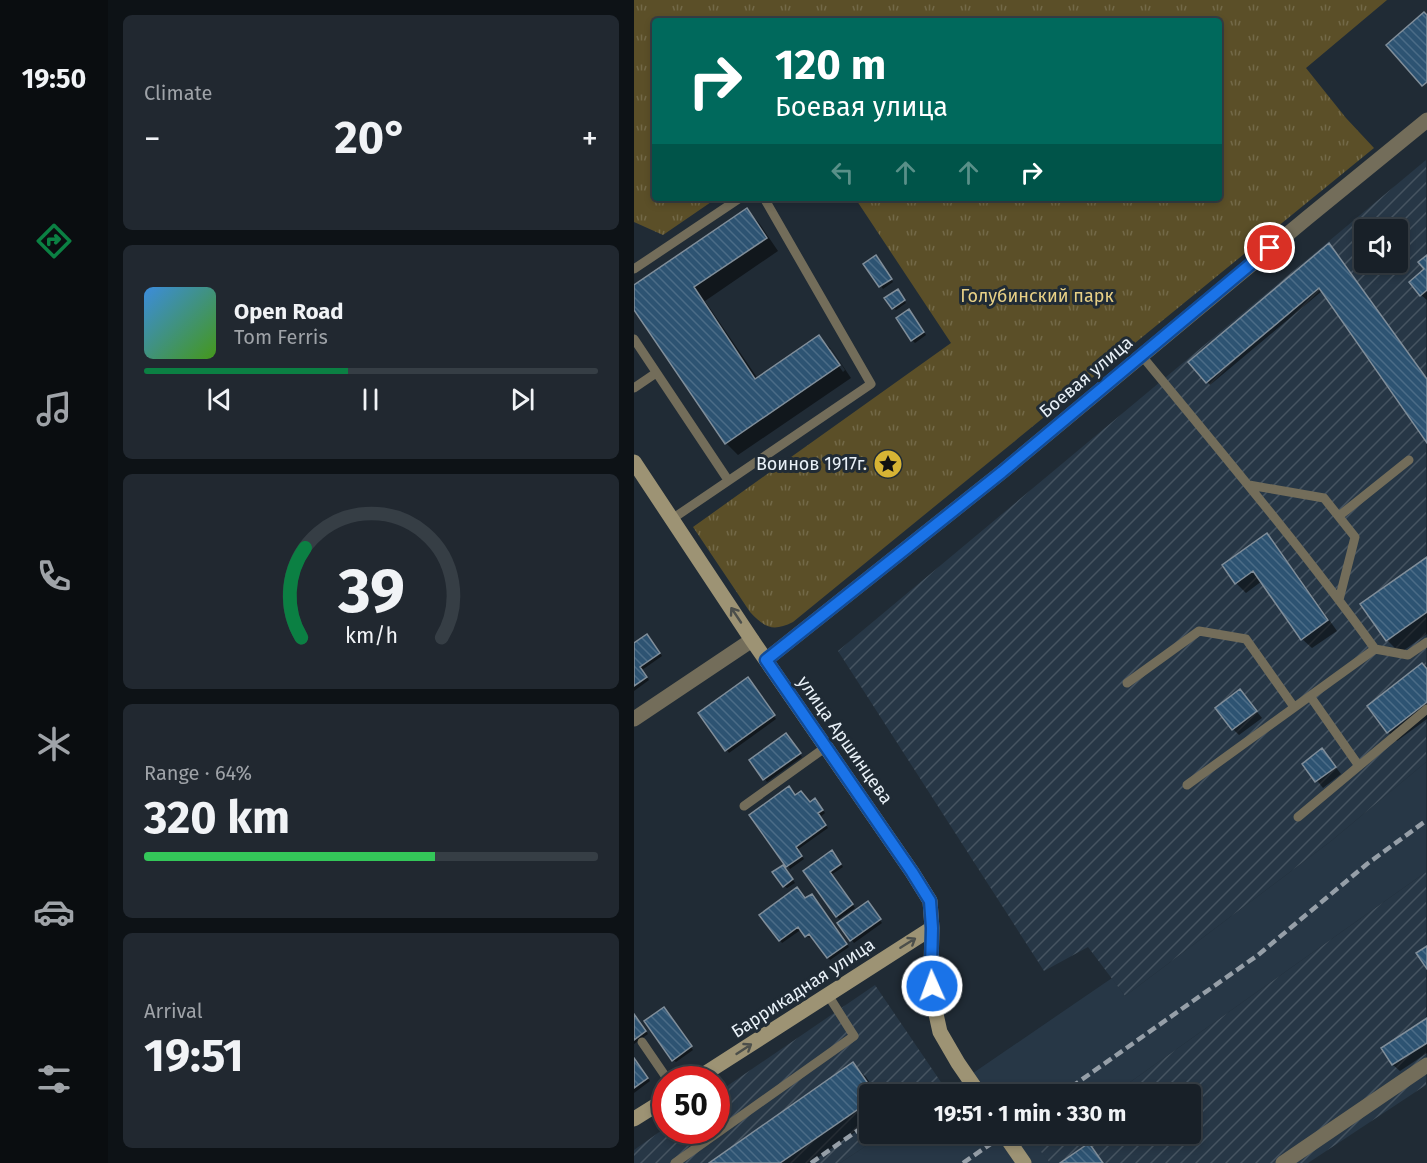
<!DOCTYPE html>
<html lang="en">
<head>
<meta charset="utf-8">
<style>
  :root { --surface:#182028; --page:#212830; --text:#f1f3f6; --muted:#9fa3a8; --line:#363e45; --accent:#0b8043 }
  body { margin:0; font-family:"Fira Sans",sans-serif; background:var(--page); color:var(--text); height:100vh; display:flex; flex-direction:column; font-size:22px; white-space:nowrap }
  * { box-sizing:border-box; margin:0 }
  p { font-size:20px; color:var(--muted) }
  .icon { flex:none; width:33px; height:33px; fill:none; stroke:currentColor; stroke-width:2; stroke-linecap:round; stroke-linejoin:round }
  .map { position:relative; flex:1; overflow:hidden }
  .details { display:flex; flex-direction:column; gap:15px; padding:15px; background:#0d1216; width:526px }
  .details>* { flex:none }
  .top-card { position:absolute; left:18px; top:18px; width:570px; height:183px; border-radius:6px; box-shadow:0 3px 9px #0003,0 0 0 2px var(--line); background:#00695c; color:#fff; overflow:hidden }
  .controls { position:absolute; left:720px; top:219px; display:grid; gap:12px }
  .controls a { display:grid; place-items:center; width:54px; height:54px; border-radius:6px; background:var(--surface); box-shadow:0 3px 9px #0003,0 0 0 2px var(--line); font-size:30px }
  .speed { position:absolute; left:18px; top:1066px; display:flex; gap:12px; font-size:30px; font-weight:700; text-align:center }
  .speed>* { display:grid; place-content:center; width:78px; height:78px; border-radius:50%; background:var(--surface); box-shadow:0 3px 9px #0003,0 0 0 2px var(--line); line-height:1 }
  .speed .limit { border:9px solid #d22; background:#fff; color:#111 }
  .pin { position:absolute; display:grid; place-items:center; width:51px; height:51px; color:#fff; margin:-26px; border:3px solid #fff; border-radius:50%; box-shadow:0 2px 6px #0007 }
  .me { position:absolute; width:66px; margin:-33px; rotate:358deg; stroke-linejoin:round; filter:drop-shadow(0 0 4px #0008) }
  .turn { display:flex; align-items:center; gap:21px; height:126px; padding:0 24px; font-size:27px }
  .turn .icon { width:78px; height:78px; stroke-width:2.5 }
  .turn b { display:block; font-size:42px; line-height:51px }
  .lanes { display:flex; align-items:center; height:57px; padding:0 24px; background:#0003; justify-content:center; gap:30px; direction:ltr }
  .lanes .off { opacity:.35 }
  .big { font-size:45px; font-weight:700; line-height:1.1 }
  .details .card { flex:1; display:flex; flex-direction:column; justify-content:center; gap:9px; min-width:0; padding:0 21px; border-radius:9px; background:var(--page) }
  .details .dial { align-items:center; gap:0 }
  .dial svg { height:156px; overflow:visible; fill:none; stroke:var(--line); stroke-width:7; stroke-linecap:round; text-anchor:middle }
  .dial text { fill:var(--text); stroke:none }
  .song { display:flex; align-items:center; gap:18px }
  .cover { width:72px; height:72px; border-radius:9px; background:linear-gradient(135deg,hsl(210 70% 55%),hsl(100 70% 35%)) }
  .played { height:6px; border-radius:3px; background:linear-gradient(90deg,var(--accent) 45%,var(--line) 45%) }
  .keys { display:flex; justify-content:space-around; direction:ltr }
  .heat { display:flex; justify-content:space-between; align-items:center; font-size:33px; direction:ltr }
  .charge { height:9px; border-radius:4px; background:linear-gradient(90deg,#34c759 64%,var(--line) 0) }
  .trip { position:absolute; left:225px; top:1084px; width:342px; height:60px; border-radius:6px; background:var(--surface); box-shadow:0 3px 9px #0003,0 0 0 2px var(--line); font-weight:700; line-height:60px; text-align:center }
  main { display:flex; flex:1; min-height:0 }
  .menu { display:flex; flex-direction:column; width:108px; justify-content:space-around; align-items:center; background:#0a0d10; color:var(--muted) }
  .menu .icon { width:42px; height:42px }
  .menu .current { color:var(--accent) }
  .menu b { font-size:27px; color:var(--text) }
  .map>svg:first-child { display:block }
</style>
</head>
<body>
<main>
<nav class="menu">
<b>19:50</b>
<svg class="icon current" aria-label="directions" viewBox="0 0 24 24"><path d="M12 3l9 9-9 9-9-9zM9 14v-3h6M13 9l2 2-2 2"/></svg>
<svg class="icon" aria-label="music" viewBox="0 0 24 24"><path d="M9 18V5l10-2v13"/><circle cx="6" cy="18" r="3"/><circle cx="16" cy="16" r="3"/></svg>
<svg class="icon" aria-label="phone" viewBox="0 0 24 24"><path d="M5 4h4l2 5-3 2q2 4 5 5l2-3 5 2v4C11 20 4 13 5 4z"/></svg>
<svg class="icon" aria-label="climate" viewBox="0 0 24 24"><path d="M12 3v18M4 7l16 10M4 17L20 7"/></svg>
<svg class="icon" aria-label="car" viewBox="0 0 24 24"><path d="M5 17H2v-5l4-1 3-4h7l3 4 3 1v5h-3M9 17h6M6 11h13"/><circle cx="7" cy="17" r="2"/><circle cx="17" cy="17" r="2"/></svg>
<svg class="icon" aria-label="filters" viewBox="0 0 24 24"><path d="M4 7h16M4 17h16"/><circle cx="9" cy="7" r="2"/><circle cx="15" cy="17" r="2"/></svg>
</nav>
<section class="details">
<div class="card"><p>Climate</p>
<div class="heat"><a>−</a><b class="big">20°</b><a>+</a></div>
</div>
<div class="card">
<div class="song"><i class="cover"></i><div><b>Open Road</b><p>Tom Ferris</p></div></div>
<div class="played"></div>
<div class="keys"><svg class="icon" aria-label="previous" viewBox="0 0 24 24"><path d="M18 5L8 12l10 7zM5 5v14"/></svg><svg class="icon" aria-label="pause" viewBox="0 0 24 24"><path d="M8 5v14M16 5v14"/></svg><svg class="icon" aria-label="next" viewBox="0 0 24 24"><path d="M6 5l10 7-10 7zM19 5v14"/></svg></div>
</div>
<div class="card dial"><svg viewBox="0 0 100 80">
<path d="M14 69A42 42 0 1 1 86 69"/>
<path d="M14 69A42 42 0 0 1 16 23" stroke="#0b8043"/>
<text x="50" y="56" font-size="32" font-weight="700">39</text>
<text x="50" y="72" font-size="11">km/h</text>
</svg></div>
<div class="card"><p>Range · 64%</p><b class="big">320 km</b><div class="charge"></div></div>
<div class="card"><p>Arrival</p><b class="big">19:51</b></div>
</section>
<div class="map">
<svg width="793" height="1163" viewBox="0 0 793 1163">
  <defs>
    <pattern id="industrial-furrows" width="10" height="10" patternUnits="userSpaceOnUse" patternTransform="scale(1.5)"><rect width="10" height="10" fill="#273746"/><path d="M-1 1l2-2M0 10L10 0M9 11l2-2" fill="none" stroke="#465461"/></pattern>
    <pattern id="park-tufts" width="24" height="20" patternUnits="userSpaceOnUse" patternTransform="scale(1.5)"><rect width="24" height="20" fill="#5b4f28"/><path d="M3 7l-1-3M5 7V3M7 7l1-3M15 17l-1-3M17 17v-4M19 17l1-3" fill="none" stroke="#736948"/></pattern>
    <pattern id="building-back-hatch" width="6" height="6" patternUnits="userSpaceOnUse" patternTransform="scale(1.5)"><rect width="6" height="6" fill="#2d5372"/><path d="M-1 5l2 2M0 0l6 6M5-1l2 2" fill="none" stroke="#4b6c87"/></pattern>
  </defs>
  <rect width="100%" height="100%" fill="#202b35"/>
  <!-- built -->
  <path fill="#273746" d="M792,762V872L478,1095H307L478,978L491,996L697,841Z
    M250,1134H423L405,1148L416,1163H206Z"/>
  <!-- industrial -->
  <path fill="url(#industrial-furrows)" fill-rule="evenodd" d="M792,160V762L697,841L491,996L454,947L410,971L204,651ZM730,230H764V262H730Z
    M792,872V1085L674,1163H416L404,1148L423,1134H556V1095H478Z
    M241,985L313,1091L307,1095H236V1134H250L206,1163H0V1150L31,1128L32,1131H82L83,1093Z"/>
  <!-- park -->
  <path fill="url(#park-tufts)" d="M0,0H753L672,68L712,118L740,148L159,622C139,632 131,628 116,612L59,527L317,343L221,198H585V21H21V198H83L29,235L0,222Z"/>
  <!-- shadow -->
  <path fill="#0007" fill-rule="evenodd" d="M113,210L125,223L144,251L71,301L124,379L185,337L198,350L217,378L104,455L92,443L0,307V287ZM193,349H197L211,370L209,372Z
    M695,245L688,291L576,385L556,362Z
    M793,257V300L787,295L792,270Z
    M244,260L259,282L249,289L231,264Z
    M266,294L272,303L262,310L259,308Z
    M278,314L292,335L281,343L278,340Z
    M633,535L642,545L703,631L678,648L668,639L628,581L612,593L602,583Z
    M793,559V634L766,653L753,640Z
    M16,638L28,656L8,670L15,680L0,691V645Z
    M793,670V719L763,741L754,732Z
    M116,682L142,719L95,753L66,713Z
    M606,691L628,718L605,735L599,729Z
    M155,738L168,757L133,782L117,760Z
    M694,757L707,774L689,788L670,764Z
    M162,797L176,803H183L191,813L186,817L194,828L163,850L170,859L156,869L117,815Z
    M200,855L209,867L197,875L221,908L205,919L171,872Z
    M151,870L161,883L153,888L150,886Z
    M180,898L215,947L196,960L178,936L175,938L168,929L148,943L146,940L171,900Z
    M236,906L248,923L220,943L205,924Z
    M32,1012L59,1050L42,1062L39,1060Z
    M0,1015L14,1034L0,1044Z
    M793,1020V1053L766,1071L759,1065L749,1049Z
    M0,1059L16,1081L0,1093Z
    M219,1064L232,1077L244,1095H236V1122L176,1163H77Z"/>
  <!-- building -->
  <path fill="url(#building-back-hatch)" stroke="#808e9a" stroke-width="1.5" d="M790,12L793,15V82L788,86L752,45Z
    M113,208L133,238L60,287L121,379L185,335L206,365L91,444L0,310V285Z
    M695,243L793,379V443L685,288L572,383L554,362Z
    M242,255L258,279L245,287L229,264Z
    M793,255V290L786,296L775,282L790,269L784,262Z
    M264,289L271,300L258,309L250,298Z
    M275,309L290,332L277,341L262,318Z
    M633,533L694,620L667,640L619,571L601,584L588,565Z
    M793,557V612L752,641L726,604Z
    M13,634L26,653L6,667L13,677L0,686V643Z
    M788,663L793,669V702L753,733L733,706Z
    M114,677L141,715L91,751L64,713Z
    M606,689L623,711L598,730L581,708Z
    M152,733L167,753L129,780L115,760Z
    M688,748L702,767L681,782L668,764Z
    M155,786L161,795L167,791L176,802L181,798L189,810L184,813L192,825L162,847L168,856L152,867L115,815Z
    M198,850L207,864L196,872L219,904L202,917L169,871Z
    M149,865L159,879L149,887L138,872Z
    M163,887L171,898L178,894L213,944L193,958L175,934L171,937L164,927L145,941L125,915Z
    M234,901L247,919L216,941L203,923Z
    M793,946V969L782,953Z
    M30,1007L58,1046L38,1061L10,1021Z
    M0,1014L12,1031L0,1040Z
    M793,1018V1043L758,1065L747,1048Z
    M0,1058L14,1078L0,1088Z
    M219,1062L242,1095H236V1101L146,1163H75Z
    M455,1143L469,1163H426Z"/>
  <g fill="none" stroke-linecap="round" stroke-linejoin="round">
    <!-- lane -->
    <path stroke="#736d5a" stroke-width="9" d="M0,269L106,198
      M0,339L94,480
      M508,356C587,452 668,548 741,649L774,655L793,642
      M0,388L22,373
      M615,485L690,498L721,537L705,600
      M705,516L775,460
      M38,519L237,384L130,198
      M493,683L565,631L612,639L660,707
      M676,696L725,766
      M553,785L741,649
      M110,806L192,747
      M664,817L793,709
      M8,1042L34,1080
      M41,1163L220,1036L194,995"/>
    <!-- street -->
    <path stroke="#736d5a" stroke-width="15" d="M132,660L368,472L673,218L793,120
      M0,719L118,640
      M649,1163L793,1065"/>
    <!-- secondary -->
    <path stroke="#9d9374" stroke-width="15" d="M0,462L118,640L278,872L296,901L298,928L297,968L300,1005L306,1032L324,1063L346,1095
      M61,1080L298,928
      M0,1119L32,1099
      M370,1134L390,1163"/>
    <!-- rail -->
    <path stroke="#969fa8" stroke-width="4.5" stroke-dasharray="9 4.5" stroke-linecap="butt" d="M426,1095L624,955L733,864L793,820
      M177,1163L236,1122
      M329,1163L371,1134"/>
  </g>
  <!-- one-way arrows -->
  <defs><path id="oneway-shaft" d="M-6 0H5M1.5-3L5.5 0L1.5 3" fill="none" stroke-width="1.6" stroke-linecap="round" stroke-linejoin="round" transform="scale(1.5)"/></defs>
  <g stroke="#4c4f4b">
    <use href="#oneway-shaft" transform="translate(102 615) rotate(-124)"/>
    <use href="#oneway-shaft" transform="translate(274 943) rotate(-32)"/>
    <use href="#oneway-shaft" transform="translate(110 1049) rotate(-33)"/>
  </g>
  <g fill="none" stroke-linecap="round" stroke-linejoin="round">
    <!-- route casing -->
    <g stroke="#114b97" stroke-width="15">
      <path id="route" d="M298,986L297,968L298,928L296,901L278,872L132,660L368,472L636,248"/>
    </g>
    <!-- route -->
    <use href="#route" stroke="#1a73e8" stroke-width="10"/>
  </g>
  <!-- icons -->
  <defs>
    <g id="sight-disc" transform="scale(1.5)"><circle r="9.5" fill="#d7b434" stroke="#202b35"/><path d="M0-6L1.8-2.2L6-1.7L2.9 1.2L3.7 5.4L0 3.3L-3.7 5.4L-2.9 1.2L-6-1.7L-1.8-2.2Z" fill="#111"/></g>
  </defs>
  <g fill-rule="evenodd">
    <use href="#sight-disc" x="254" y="464"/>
  </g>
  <g text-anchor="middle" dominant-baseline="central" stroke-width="6" stroke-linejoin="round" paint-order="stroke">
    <!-- park labels -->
    <g font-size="18" fill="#e7d086" stroke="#202b35">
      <text x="403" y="296">Голубинский парк</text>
    </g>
    <!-- street labels -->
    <g font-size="18" fill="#e8f0f7" stroke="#202b35">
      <text transform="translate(452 377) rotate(-40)">Боевая улица</text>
      <text transform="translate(211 740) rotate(55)">улица Аршинцева</text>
      <text transform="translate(169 988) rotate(-33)">Баррикадная улица</text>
    </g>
    <!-- poi labels -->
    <g font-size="18" fill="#e8f0f7" stroke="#202b35" text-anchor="end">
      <text x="233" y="464">Воинов 1917г.</text>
    </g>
  </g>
</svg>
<div class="controls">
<a><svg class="icon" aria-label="sound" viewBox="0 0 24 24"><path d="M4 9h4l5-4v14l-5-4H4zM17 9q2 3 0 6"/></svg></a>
</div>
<div class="speed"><div class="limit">50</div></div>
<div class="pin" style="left:636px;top:248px;background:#d93025"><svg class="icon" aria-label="arrive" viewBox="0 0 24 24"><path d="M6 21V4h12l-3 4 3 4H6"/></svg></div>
<svg class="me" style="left:298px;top:986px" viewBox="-20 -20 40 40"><circle r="17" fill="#1a73e8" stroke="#fff" stroke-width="3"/><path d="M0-11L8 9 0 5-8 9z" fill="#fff"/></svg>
<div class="trip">19:51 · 1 min · 330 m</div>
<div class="top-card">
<div class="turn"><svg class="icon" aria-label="right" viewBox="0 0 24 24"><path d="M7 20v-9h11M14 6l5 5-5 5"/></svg><div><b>120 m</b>Боевая улица</div></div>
<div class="lanes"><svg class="icon off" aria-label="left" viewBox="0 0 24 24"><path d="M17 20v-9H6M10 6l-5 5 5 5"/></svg><svg class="icon off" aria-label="ahead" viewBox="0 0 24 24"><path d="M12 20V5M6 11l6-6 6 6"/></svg><svg class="icon off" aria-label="ahead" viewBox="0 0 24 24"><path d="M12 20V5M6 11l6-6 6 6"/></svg><svg class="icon" aria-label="right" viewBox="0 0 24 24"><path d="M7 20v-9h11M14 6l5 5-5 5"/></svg></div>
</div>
</div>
</main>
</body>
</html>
